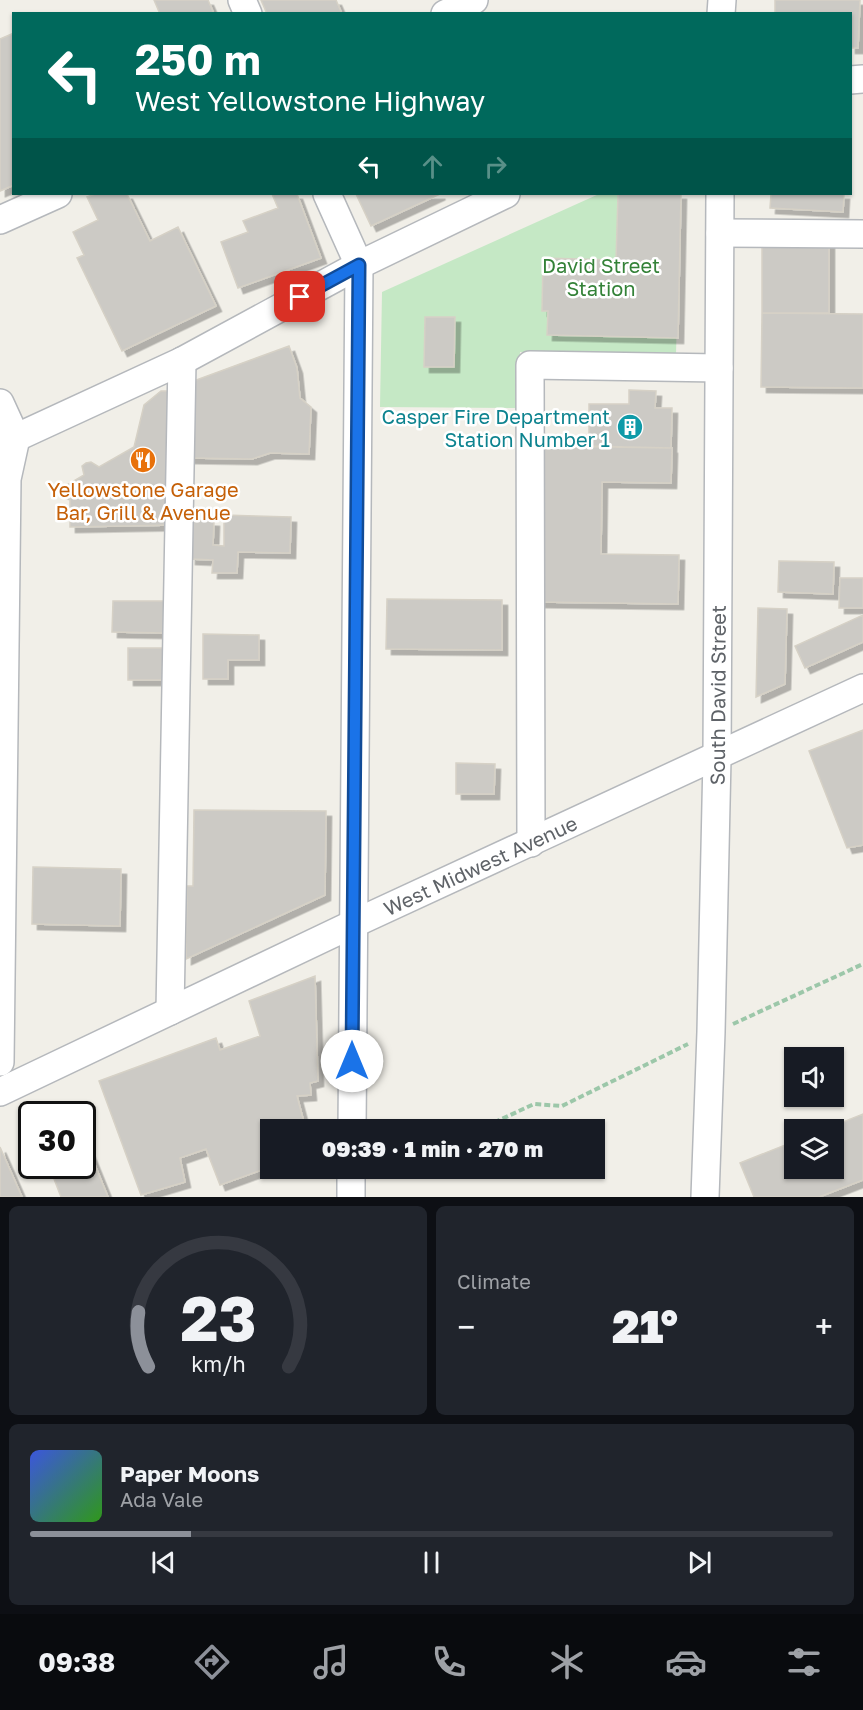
<!DOCTYPE html>
<html lang="en">
<head>
<meta charset="utf-8">
<style>
  :root { --surface:#171b24; --page:#20242c; --text:#f1f3f6; --muted:#9ea1a6; --line:#363941; --accent:#8c9099 }
  body { margin:0; font-family:"Golos Text",sans-serif; background:var(--page); color:var(--text); height:100vh; display:flex; flex-direction:column; font-size:22px; white-space:nowrap }
  * { box-sizing:border-box; margin:0 }
  p { font-size:20px; color:var(--muted) }
  .icon { flex:none; width:33px; height:33px; fill:none; stroke:currentColor; stroke-width:2; stroke-linecap:round; stroke-linejoin:round }
  .map { position:relative; height:1197px; overflow:hidden }
  .drawer { display:flex; flex-direction:column; gap:9px; padding:9px; background:#0d0f14; flex:1 }
  .drawer>* { flex:none }
  .top-card { position:absolute; left:12px; top:12px; width:840px; height:183px; border-radius:0px; box-shadow:0 2px 4px #0004; background:#00695c; color:#fff; overflow:hidden }
  .buttons { position:absolute; left:784px; top:1047px; display:grid; gap:12px }
  .buttons a { display:grid; place-items:center; width:60px; height:60px; border-radius:0px; background:var(--surface); box-shadow:0 2px 4px #0004; font-size:30px }
  .speed { position:absolute; left:18px; top:1101px; display:flex; gap:12px; font-size:30px; font-weight:700; text-align:center }
  .speed>* { display:grid; place-content:center; width:78px; height:78px; border-radius:50%; background:var(--surface); box-shadow:0 2px 4px #0004; line-height:1 }
  .speed .limit { border:3px solid #111; border-radius:9px; background:#fff; color:#111 }
  .pin { position:absolute; display:grid; place-items:center; width:51px; height:51px; color:#fff; margin:-26px; border-radius:12px; box-shadow:0 3px 9px #0006 }
  .me { position:absolute; width:66px; margin:-33px; rotate:0deg; stroke-linejoin:round; filter:drop-shadow(0 0 4px #0008) }
  .turn { display:flex; align-items:center; gap:21px; height:126px; padding:0 24px; font-size:27px }
  .turn .icon { width:78px; height:78px; stroke-width:2.5 }
  .turn b { display:block; font-size:42px; line-height:51px }
  .lanes { display:flex; align-items:center; height:57px; padding:0 24px; background:#0003; justify-content:center; gap:30px; direction:ltr }
  .lanes .off { opacity:.35 }
  .big { font-size:45px; font-weight:800; line-height:1.1 }
  .drawer .widget { flex:1; display:flex; flex-direction:column; justify-content:center; gap:9px; min-width:0; padding:0 21px; border-radius:9px; background:var(--page) }
  .drawer .dial { align-items:center; gap:0 }
  .dial svg { height:156px; overflow:visible; fill:none; stroke:var(--line); stroke-width:7; stroke-linecap:round; text-anchor:middle }
  .dial text { fill:var(--text); stroke:none }
  .song { display:flex; align-items:center; gap:18px }
  .cover { width:72px; height:72px; border-radius:9px; background:linear-gradient(135deg,hsl(230 70% 55%),hsl(110 70% 35%)) }
  .played { height:6px; border-radius:3px; background:linear-gradient(90deg,var(--accent) 20%,var(--line) 20%) }
  .keys { display:flex; justify-content:space-around; direction:ltr }
  .heat { display:flex; justify-content:space-between; align-items:center; font-size:33px; direction:ltr }
  .drawer .tiles { flex:1; display:grid; gap:9px; grid-template-columns:1fr 1fr }
  .widget:last-child { grid-column:span 2 }
  .trip { position:absolute; left:260px; top:1119px; width:345px; height:60px; border-radius:0px; background:var(--surface); box-shadow:0 2px 4px #0004; font-weight:800; line-height:60px; text-align:center }
  .dock { display:flex; height:96px; justify-content:space-around; align-items:center; background:#090b0e; color:var(--muted) }
  .dock .icon { width:42px; height:42px }
  .dock .current { color:var(--accent) }
  .dock b { font-size:27px; color:var(--text) }
  .map>svg:first-child { display:block }
</style>
</head>
<body>
<div class="map">
<svg width="863" height="1197" viewBox="0 0 863 1197">
  <defs>
    <filter id="shadow"><feDropShadow dx="5.5" dy="5.5" stdDeviation="0" flood-color="#0004"/></filter>
  </defs>
  <rect width="100%" height="100%" fill="#f1efe8"/>
  <!-- green -->
  <path fill="#c5e8c5" d="M599,194H680L676,355L520,352L517,408L380,407L382,292Z"/>
  <!-- building -->
  <path fill="#cccac5" stroke="#d6d1c6" stroke-width="1.5" filter="url(#shadow)" d="M154,0H208L214,14H160Z
    M261,0H336L342,14H267Z
    M775,0H860L858,48H850V14H775Z
    M14,33V185L0,191V39Z
    M95,194H127L150,241L178,227L216,306L122,351L77,258L84,255L73,232L98,220L87,197Z
    M272,194H297L321,258L238,288L221,242L248,232L243,221L278,208Z
    M356,194H440L371,226Z
    M618,194H681L678,338L547,335L548,311H542L543,258L616,260Z
    M771,194H844L843,212L770,208Z
    M762,240L829,241V313H762Z
    M762,313L863,314V388L761,387Z
    M425,317H455L454,367H424Z
    M289,346L297,368L300,398L311,407L309,454L270,453L252,459L188,458V383Z
    M629,390L656,391L655,408H672L671,448L589,446V404H629Z
    M161,391H172L174,525L70,527V496L62,493V488L84,475L82,466L86,463L91,462L99,467L134,447L144,405Z
    M539,446L672,448L671,483L602,482L601,554L679,555L678,604L537,602Z
    M224,515L291,517L290,553L238,552L237,573H212L213,560L190,559L191,520L214,521L213,545L224,546Z
    M779,561L834,562L833,594L778,592Z
    M840,578H863V608H839Z
    M387,599L502,600V650L386,649Z
    M113,601H166L165,633L112,632Z
    M758,608L787,609L785,684L756,697Z
    M863,615V642L805,668L795,646Z
    M203,634L259,635V660H228V679H203Z
    M128,648H171L170,680H128Z
    M863,730V845L847,848L809,751Z
    M456,763L495,764L494,794H456Z
    M194,810L326,811L325,895L186,959L187,886H193Z
    M33,867L121,869L120,926L32,924Z
    M315,976L318,1081L310,1083L311,1095L297,1096L306,1130H270V1167L220,1185L206,1149L180,1158L185,1182L141,1195L99,1081L216,1038L220,1050L260,1036L249,1001Z
    M70,1102L75,1114H37Z
    M863,1114V1180L819,1197H754L740,1163L795,1141V1168H834V1130H823Z
    M82,1133L108,1197H61L49,1166H82Z
    M0,1147L22,1197H0Z"/>
  <g fill="none" stroke-linecap="round" stroke-linejoin="round">
    <!-- minor casing -->
    <g stroke="#b5b8bc" stroke-width="30">
      <g id="minor">
        <path d="M242,0L248,14"/>
        <path d="M445,14L474,0"/>
        <path d="M721,14L722,0"/>
        <path d="M850,80L863,79"/>
        <path d="M327,194L359,265L352,1130"/>
        <path d="M0,220L58,194"/>
        <path d="M720,233L863,234"/>
        <path d="M0,403L16,438L7,479L0,1062"/>
        <path d="M0,445L182,361L359,265L506,194"/>
        <path d="M531,843L530,365L719,368"/>
        <path d="M170,1011L182,361"/>
        <path id="s1" d="M0,1092L353,924L863,688"/>
        <path d="M351,1197V1168"/>
        <path id="s2" d="M705,1197L711,1032L717,758L720,194"/>
      </g>
    </g>
    <!-- path -->
    <path stroke="#9cc7a9" stroke-width="4" stroke-dasharray="6 3" stroke-linecap="butt" d="M733,1024L863,964
      M478,1130L534,1104L562,1106L688,1044
      M374,1177L393,1168"/>
    <!-- minor -->
    <use href="#minor" stroke="#fff" stroke-width="27"/>
  </g>
  <g fill="none" stroke-linecap="round" stroke-linejoin="round">
    <!-- route casing -->
    <g stroke="#114b97" stroke-width="15">
      <path id="route" d="M300,297L359,265L352,1061"/>
    </g>
    <!-- route -->
    <use href="#route" stroke="#1a73e8" stroke-width="10"/>
  </g>
  <!-- icons -->
  <defs>
    <g id="building-disc" transform="scale(1.35)"><circle r="9.5" fill="#0f9aa8" stroke="#fff"/><path d="M-4-6H4V6H1V3H-1V6H-4ZM-2.5-4.3h1.7v1.8h-1.7ZM.8-4.3h1.7v1.8H.8ZM-2.5-1h1.7V.8h-1.7ZM.8-1h1.7V.8H.8Z" fill="#fff"/></g>
    <g id="restaurant-disc" transform="scale(1.35)"><circle r="9.5" fill="#e8710a" stroke="#fff"/><path d="M-5-6h1v4h1v-4h1v4h1v-4h1v5L-1.5 .5V6h-2V.5L-5-1ZM5-6V6H3V1.5H1.5Q1.5-4 5-6Z" fill="#fff"/></g>
  </defs>
  <g fill-rule="evenodd">
    <use href="#building-disc" x="630" y="427"/>
    <use href="#restaurant-disc" x="143" y="460"/>
  </g>
  <g text-anchor="middle" dominant-baseline="central" stroke-width="5" stroke-linejoin="round" paint-order="stroke">
    <!-- park labels -->
    <g font-size="20" fill="#348238" stroke="#fff">
      <text x="601" y="265">David Street<tspan x="601" dy="23">Station</tspan></text>
    </g>
    <!-- culture labels -->
    <g font-size="20" fill="#0d838f" stroke="#fff" text-anchor="end">
      <text x="610" y="416">Casper Fire Department<tspan x="610" dy="23">Station Number 1</tspan></text>
    </g>
    <!-- food labels -->
    <g font-size="20" fill="#c56008" stroke="#fff">
      <text x="143" y="489">Yellowstone Garage<tspan x="143" dy="23">Bar, Grill &amp; Avenue</tspan></text>
    </g>
    <!-- street labels -->
    <g font-size="20" fill="#5f6368" stroke="#fff">
      <text stroke="none"><textPath href="#s2" startOffset="502">South David Street</textPath></text>
      <text stroke="none"><textPath href="#s1" startOffset="531">West Midwest Avenue</textPath></text>
    </g>
  </g>
</svg>
<div class="buttons">
<a><svg class="icon" aria-label="sound" viewBox="0 0 24 24"><path d="M4 9h4l5-4v14l-5-4H4zM17 9q2 3 0 6"/></svg></a>
<a><svg class="icon" aria-label="layers" viewBox="0 0 24 24"><path d="M12 4l9 5-9 5-9-5zM3 14l9 5 9-5"/></svg></a>
</div>
<div class="speed"><div class="limit">30</div></div>
<div class="pin" style="left:300px;top:297px;background:#d93025"><svg class="icon" aria-label="arrive" viewBox="0 0 24 24"><path d="M6 21V4h12l-3 4 3 4H6"/></svg></div>
<svg class="me" style="left:352px;top:1061px" viewBox="-20 -20 40 40"><circle r="19" fill="#fff"/><path d="M0-13L10 11 0 6-10 11z" fill="#1a73e8"/></svg>
<div class="trip">09:39 · 1 min · 270 m</div>
<div class="top-card">
<div class="turn"><svg class="icon" aria-label="left" viewBox="0 0 24 24"><path d="M17 20v-9H6M10 6l-5 5 5 5"/></svg><div><b>250 m</b>West Yellowstone Highway</div></div>
<div class="lanes"><svg class="icon" aria-label="left" viewBox="0 0 24 24"><path d="M17 20v-9H6M10 6l-5 5 5 5"/></svg><svg class="icon off" aria-label="ahead" viewBox="0 0 24 24"><path d="M12 20V5M6 11l6-6 6 6"/></svg><svg class="icon off" aria-label="right" viewBox="0 0 24 24"><path d="M7 20v-9h11M14 6l5 5-5 5"/></svg></div>
</div>
</div>
<section class="drawer">
<div class="tiles">
<div class="widget dial"><svg viewBox="0 0 100 80">
<path d="M14 69A42 42 0 1 1 86 69"/>
<path d="M14 69A42 42 0 0 1 9 41" stroke="#8c9099"/>
<text x="50" y="56" font-size="32" font-weight="700">23</text>
<text x="50" y="72" font-size="11">km/h</text>
</svg></div>
<div class="widget"><p>Climate</p>
<div class="heat"><a>−</a><b class="big">21°</b><a>+</a></div>
</div>
<div class="widget">
<div class="song"><i class="cover"></i><div><b>Paper Moons</b><p>Ada Vale</p></div></div>
<div class="played"></div>
<div class="keys"><svg class="icon" aria-label="previous" viewBox="0 0 24 24"><path d="M18 5L8 12l10 7zM5 5v14"/></svg><svg class="icon" aria-label="pause" viewBox="0 0 24 24"><path d="M8 5v14M16 5v14"/></svg><svg class="icon" aria-label="next" viewBox="0 0 24 24"><path d="M6 5l10 7-10 7zM19 5v14"/></svg></div>
</div>
</div>
</section>
<nav class="dock">
<b>09:38</b>
<svg class="icon current" aria-label="directions" viewBox="0 0 24 24"><path d="M12 3l9 9-9 9-9-9zM9 14v-3h6M13 9l2 2-2 2"/></svg>
<svg class="icon" aria-label="music" viewBox="0 0 24 24"><path d="M9 18V5l10-2v13"/><circle cx="6" cy="18" r="3"/><circle cx="16" cy="16" r="3"/></svg>
<svg class="icon" aria-label="phone" viewBox="0 0 24 24"><path d="M5 4h4l2 5-3 2q2 4 5 5l2-3 5 2v4C11 20 4 13 5 4z"/></svg>
<svg class="icon" aria-label="climate" viewBox="0 0 24 24"><path d="M12 3v18M4 7l16 10M4 17L20 7"/></svg>
<svg class="icon" aria-label="car" viewBox="0 0 24 24"><path d="M5 17H2v-5l4-1 3-4h7l3 4 3 1v5h-3M9 17h6M6 11h13"/><circle cx="7" cy="17" r="2"/><circle cx="17" cy="17" r="2"/></svg>
<svg class="icon" aria-label="filters" viewBox="0 0 24 24"><path d="M4 7h16M4 17h16"/><circle cx="9" cy="7" r="2"/><circle cx="15" cy="17" r="2"/></svg>
</nav>
</body>
</html>
